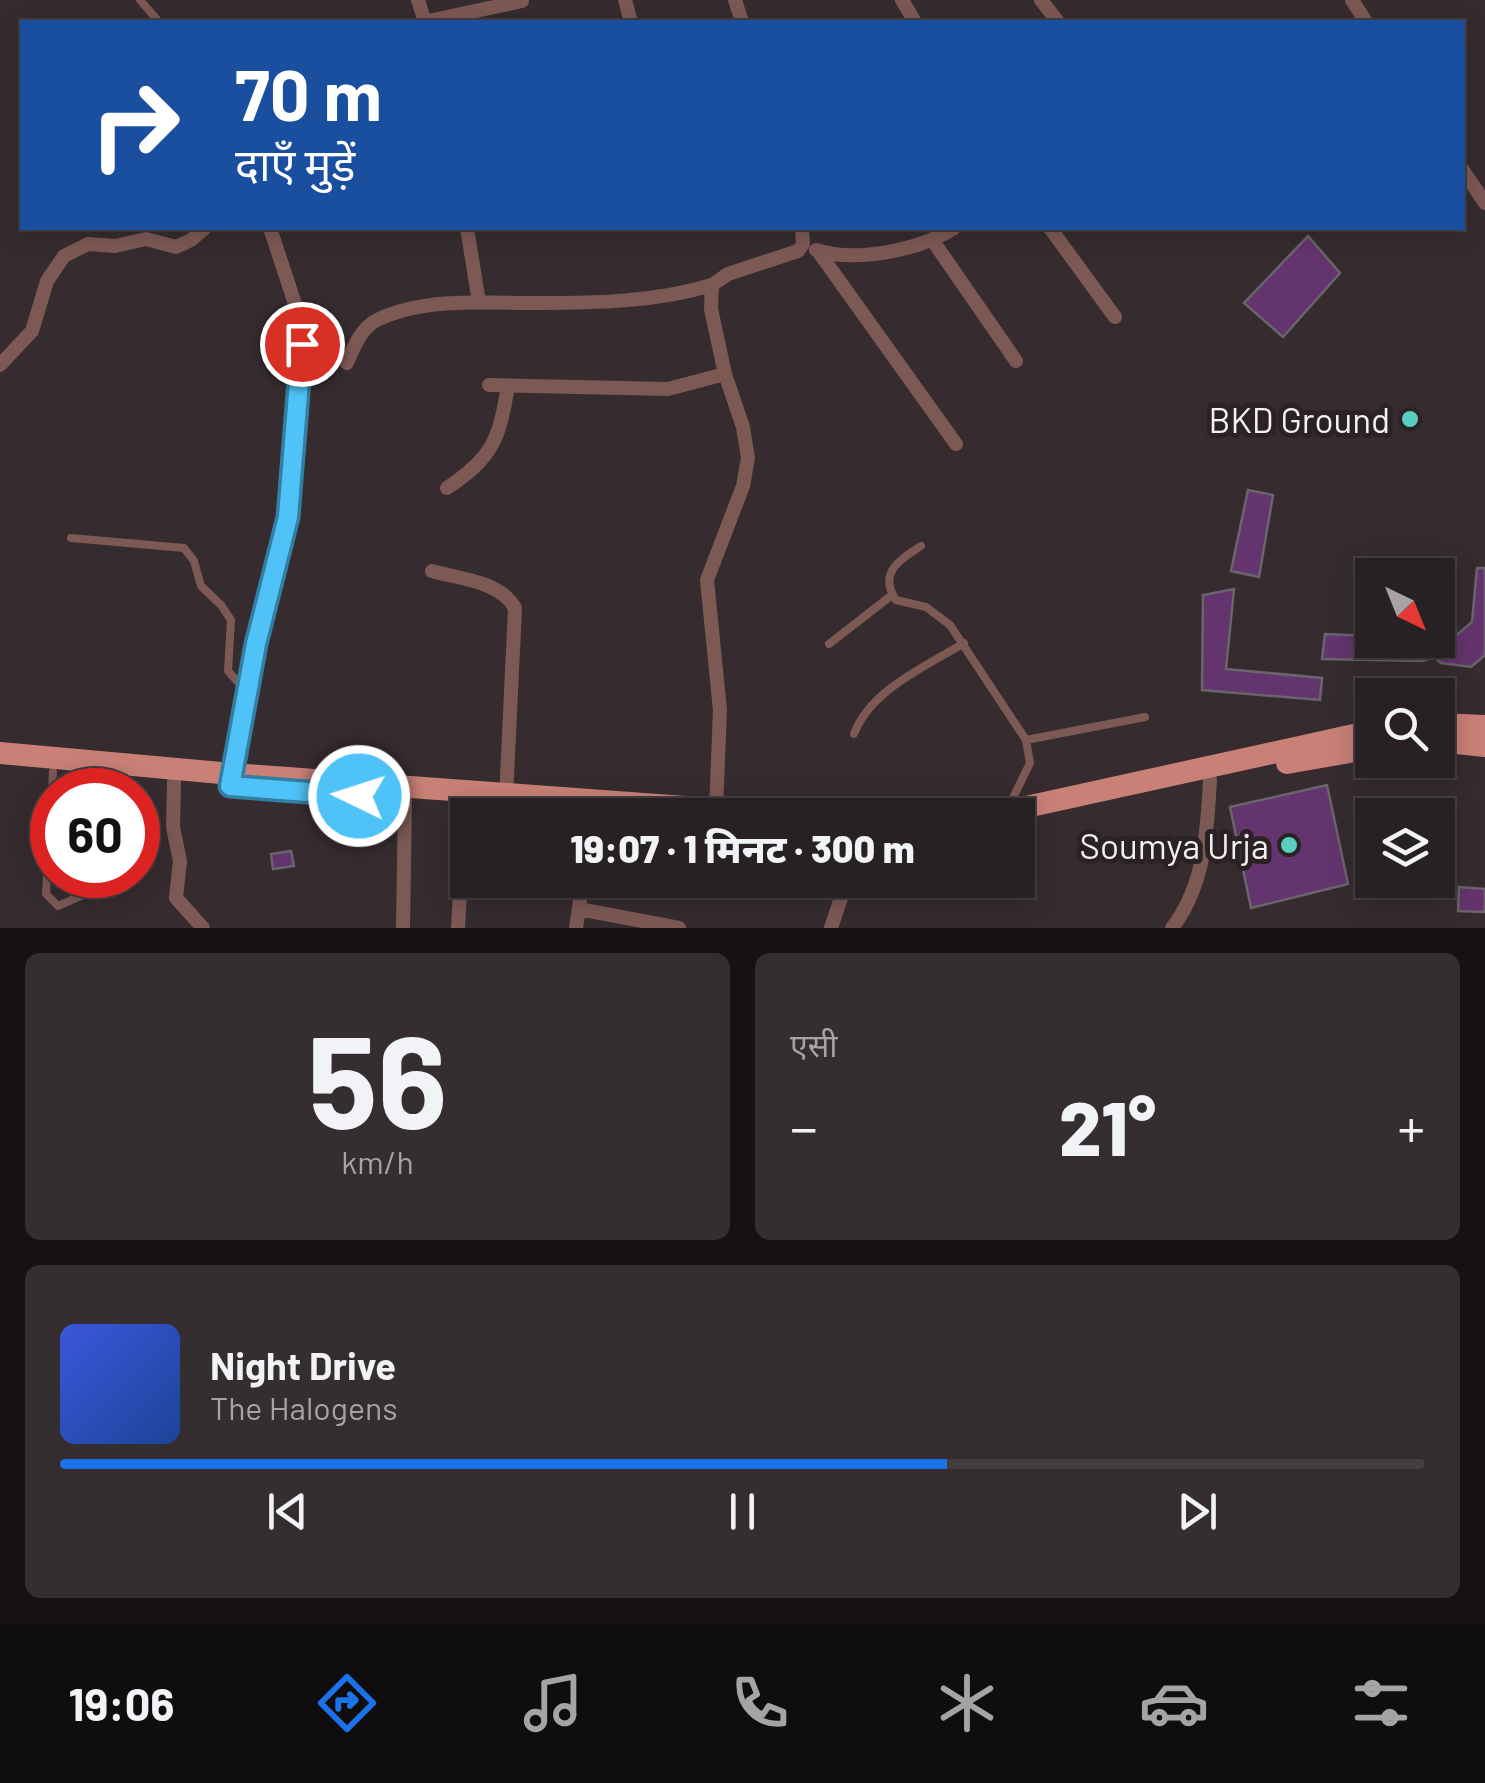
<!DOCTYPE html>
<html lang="hi">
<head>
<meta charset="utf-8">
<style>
  :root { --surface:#282123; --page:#342e30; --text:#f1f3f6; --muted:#a5a3a6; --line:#443e41; --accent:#1a73e8 }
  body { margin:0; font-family:Barlow,"Noto Sans Devanagari",sans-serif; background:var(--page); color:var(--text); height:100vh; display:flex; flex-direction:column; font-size:38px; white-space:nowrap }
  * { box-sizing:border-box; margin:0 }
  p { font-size:32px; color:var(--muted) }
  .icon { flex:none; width:55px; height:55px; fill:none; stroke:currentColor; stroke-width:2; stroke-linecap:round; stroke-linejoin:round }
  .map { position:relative; height:928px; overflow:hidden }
  .side { display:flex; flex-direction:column; gap:25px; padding:25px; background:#161213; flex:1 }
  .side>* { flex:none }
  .banner { position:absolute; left:20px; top:20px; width:1445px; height:210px; border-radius:0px; box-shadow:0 5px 25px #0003,0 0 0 2px var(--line); background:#1a4fa0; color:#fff; overflow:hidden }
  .needle { width:65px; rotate:137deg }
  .buttons { position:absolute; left:1355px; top:558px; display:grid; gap:20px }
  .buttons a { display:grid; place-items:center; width:100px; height:100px; border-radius:0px; background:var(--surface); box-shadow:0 5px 25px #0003,0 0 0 2px var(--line); font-size:50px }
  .speed { position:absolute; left:30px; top:768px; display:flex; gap:20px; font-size:50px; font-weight:700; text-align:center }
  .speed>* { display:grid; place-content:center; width:130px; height:130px; border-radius:50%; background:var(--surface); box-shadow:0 5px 25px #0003,0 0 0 2px var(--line); line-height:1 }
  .speed .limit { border:15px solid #d22; background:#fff; color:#111 }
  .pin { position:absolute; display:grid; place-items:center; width:85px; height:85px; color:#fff; margin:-42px; border:5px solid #fff; border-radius:50%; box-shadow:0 2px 10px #0007 }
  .me { position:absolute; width:110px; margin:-55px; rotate:274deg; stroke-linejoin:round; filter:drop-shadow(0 0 8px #0008) }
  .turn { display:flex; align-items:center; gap:35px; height:210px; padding:0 50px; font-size:45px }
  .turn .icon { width:130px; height:130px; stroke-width:2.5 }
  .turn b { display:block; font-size:70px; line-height:85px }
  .big { font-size:75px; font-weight:800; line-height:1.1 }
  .side .card { flex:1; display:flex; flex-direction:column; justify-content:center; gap:15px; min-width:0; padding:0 35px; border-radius:15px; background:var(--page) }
  .side .dial { align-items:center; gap:0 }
  .dial b { font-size:130px; line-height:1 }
  .song { display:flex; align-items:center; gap:30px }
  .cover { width:120px; height:120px; border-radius:15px; background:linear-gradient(135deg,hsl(230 70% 55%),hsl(220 70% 35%)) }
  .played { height:10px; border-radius:5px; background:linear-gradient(90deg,var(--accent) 65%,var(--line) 65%) }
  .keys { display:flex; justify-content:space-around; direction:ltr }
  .heat { display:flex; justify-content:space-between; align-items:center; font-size:55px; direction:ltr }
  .side .tiles { flex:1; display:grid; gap:25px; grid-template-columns:1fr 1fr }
  .card:last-child { grid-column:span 2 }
  .trip { position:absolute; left:450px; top:798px; width:585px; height:100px; border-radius:0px; background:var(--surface); box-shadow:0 5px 25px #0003,0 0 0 2px var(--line); font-weight:800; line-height:100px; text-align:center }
  .menu { display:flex; height:160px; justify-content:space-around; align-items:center; background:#100d0e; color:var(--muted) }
  .menu .icon { width:70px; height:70px }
  .menu .on { color:var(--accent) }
  .menu b { font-size:45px; color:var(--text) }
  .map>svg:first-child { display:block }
</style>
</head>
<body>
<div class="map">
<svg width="1485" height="928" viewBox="0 0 1485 928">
  <rect width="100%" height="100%" fill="#362c2f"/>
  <!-- building -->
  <path fill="#64346e" stroke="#6a646c" stroke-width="2.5" d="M1308,236L1340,273L1283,337L1244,303Z
    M1248,490L1273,495L1259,577L1231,571Z
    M1477,568H1485V655L1471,667L1441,663L1434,657L1423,661L1322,659L1325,634L1372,636V640H1451L1472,622Z
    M1234,589L1226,669L1322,678L1320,700L1202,690L1203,595Z
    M1327,785L1348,884L1251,908L1230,807Z
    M291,851L294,866L273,869L271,854Z
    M1459,887L1485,889V912L1458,911Z"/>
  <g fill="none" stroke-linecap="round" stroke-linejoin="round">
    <!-- service -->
    <path stroke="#7d5954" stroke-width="8" d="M140,0L159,22
      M71,538L184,548L194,561L201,586L221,605L231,620L228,671L247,692
      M921,546C899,560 878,573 896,600L926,607L950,625L1026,740L1030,763L1010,804
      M829,644L892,595
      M854,734C870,690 927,666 964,643
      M1026,740L1145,717
      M53,772L46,894L58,906L99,888L100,875
      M99,790L101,775"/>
    <!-- minor -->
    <path stroke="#7d5954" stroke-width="14" d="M418,0L425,22
      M625,0L631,22
      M735,0L742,22
      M902,0L915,22
      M1041,0L1058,22
      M1352,0L1366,22
      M424,22L522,1
      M1462,169L1485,203
      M467,228L479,302
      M1050,228L1115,317
      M933,241L1016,361
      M816,250C856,263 920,250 954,228
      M818,251L956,444
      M347,363C353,348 362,327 377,320C425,297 486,303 537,303C595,303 656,302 712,285
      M0,365L32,331L47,281L64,256L88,244L115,246L146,239L176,247L191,240L205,228
      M489,385L668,389L725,374
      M447,488C493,457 499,440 508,386
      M432,571C460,579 500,581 515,608L506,798
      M174,781L173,827L180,861L176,898L203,928
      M229,786L256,644L288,517L301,375L302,343L298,313L270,228
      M716,809L720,710L707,580L743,486L748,458L743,427L725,374L711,309L712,285L728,274L798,251L803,244L802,228
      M592,815V814
      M579,909L679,928
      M403,928L405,800
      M458,928L465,805
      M576,928L583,880
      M831,928L847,880
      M1172,928C1205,885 1207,832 1210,780"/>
    <!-- primary -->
    <path stroke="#c98177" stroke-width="22" d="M1438,724L1485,726
      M1438,741L1485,746
      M0,753L232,774L795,815
      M1287,763L1372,748
      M476,806L548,811
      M990,815L1372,731"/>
  </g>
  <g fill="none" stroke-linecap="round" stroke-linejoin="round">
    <!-- route casing -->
    <g stroke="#337fa1" stroke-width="25">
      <path id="route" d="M302,344L288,517L256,644L230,786L359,796"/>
    </g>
    <!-- route -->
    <use href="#route" stroke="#4fc3f7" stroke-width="18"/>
  </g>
  <!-- markers -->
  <g fill="#59cebf" stroke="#2b2226" stroke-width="4">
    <circle cx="1410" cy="419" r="10"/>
    <circle cx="1289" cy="845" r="10"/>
  </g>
  <g text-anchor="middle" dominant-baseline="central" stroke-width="10" stroke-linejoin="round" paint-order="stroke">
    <!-- poi labels -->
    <g font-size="35" fill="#f6f0f2" stroke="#2b2226" text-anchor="end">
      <text x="1390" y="419">BKD Ground</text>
      <text x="1269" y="845">Soumya Urja</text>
    </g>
  </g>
</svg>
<div class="buttons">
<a><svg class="needle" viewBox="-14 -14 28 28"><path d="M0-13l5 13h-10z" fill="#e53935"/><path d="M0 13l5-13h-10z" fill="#a5a3a6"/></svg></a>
<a><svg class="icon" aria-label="search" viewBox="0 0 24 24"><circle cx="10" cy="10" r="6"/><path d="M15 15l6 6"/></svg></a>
<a><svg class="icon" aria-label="layers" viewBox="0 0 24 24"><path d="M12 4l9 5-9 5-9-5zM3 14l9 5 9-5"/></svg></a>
</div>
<div class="speed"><div class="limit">60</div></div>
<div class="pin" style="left:302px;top:344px;background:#d93025"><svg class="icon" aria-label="arrive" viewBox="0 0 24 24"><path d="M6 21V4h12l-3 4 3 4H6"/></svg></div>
<svg class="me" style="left:359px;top:796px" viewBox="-20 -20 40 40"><circle r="17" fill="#4fc3f7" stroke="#fff" stroke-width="3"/><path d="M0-11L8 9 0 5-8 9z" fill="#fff"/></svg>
<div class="trip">19:07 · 1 मिनट · 300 m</div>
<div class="banner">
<div class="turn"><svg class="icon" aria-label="right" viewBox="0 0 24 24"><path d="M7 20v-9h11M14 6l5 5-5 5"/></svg><div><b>70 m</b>दाएँ मुड़ें</div></div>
</div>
</div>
<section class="side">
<div class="tiles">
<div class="card dial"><b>56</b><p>km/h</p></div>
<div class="card"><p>एसी</p>
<div class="heat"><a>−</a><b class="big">21°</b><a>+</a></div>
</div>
<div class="card">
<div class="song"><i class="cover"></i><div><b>Night Drive</b><p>The Halogens</p></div></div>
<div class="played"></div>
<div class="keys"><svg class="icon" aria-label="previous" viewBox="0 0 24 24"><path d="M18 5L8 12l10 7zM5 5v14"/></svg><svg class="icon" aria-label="pause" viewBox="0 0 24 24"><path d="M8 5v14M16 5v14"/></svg><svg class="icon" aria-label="next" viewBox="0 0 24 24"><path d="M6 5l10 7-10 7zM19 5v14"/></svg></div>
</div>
</div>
</section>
<nav class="menu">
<b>19:06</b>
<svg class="icon on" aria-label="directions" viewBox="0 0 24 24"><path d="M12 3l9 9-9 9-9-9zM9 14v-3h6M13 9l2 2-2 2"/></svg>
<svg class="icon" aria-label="music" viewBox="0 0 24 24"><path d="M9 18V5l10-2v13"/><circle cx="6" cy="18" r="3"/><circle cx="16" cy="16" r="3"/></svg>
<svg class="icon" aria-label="phone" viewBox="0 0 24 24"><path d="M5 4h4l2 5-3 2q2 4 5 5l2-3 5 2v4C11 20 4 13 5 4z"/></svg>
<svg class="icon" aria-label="climate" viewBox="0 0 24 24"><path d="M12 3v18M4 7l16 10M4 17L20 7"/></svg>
<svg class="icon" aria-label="car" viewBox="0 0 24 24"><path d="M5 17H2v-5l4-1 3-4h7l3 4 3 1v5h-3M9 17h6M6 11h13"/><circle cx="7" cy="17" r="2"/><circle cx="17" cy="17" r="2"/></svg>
<svg class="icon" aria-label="filters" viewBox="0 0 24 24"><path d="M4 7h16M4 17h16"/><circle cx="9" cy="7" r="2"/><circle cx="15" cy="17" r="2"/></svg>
</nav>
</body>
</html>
